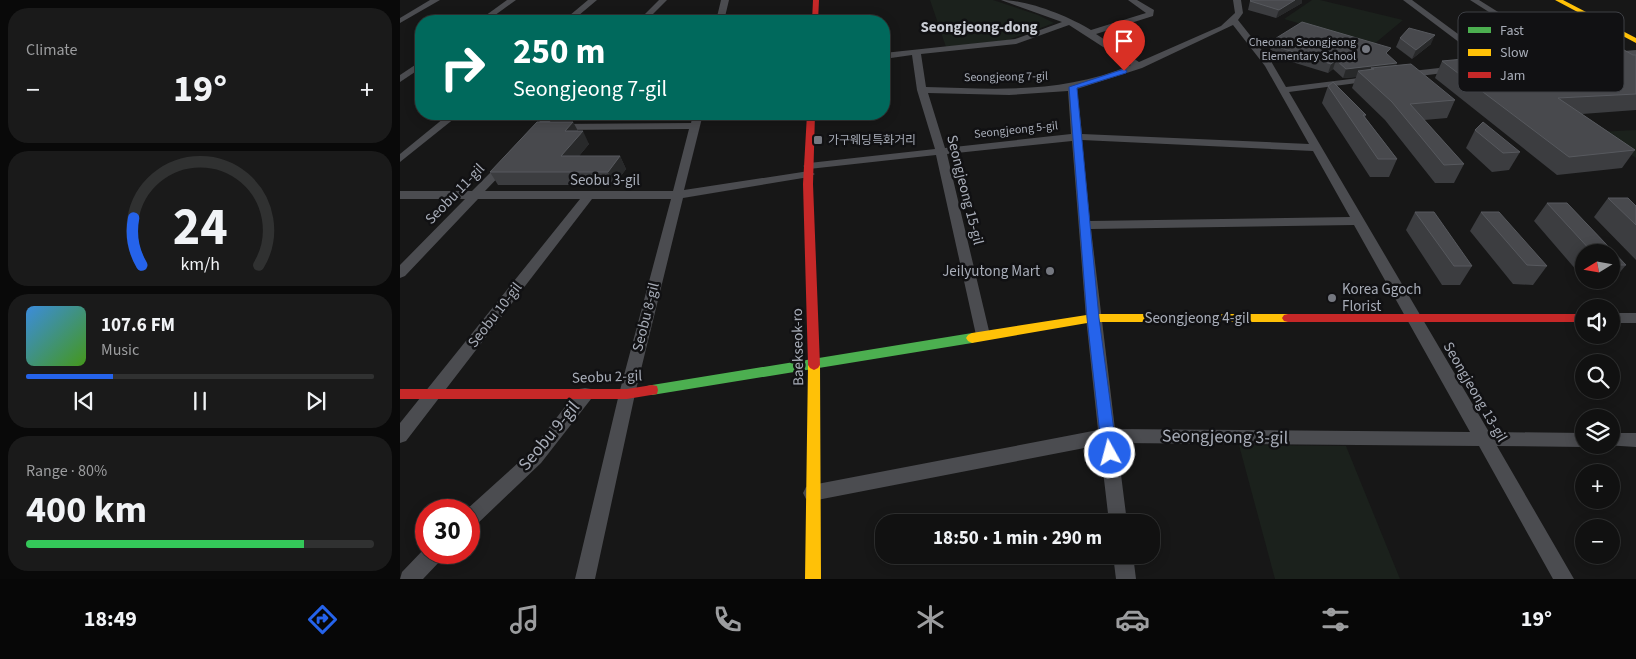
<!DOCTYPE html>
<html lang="en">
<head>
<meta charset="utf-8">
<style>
  :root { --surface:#111; --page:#1a1a1a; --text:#f1f3f6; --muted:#9c9d9f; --line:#303131; --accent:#2563eb }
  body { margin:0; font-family:"Source Sans 3","Noto Sans KR",sans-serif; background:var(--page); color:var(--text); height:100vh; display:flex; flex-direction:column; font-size:19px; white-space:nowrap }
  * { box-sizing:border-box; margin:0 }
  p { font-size:16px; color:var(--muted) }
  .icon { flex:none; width:28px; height:28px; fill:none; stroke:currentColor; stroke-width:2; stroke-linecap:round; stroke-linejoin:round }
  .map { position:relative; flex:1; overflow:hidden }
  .sheet { display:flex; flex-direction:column; gap:8px; padding:8px; background:#090909; width:400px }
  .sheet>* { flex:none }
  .guide { position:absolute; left:15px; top:15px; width:475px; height:105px; border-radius:20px; box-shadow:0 2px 12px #0003,0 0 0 1px var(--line); background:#00695c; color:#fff; overflow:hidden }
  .needle { width:32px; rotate:259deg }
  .fabs { position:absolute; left:1175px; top:244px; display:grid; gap:10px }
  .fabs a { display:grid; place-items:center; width:45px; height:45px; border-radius:50%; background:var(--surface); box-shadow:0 2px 12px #0003,0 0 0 1px var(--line); font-size:25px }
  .speed { position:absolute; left:15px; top:499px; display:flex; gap:10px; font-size:25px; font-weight:700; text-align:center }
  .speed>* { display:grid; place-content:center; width:65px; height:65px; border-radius:50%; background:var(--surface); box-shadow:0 2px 12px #0003,0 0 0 1px var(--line); line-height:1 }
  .speed .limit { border:8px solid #d22; background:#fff; color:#111 }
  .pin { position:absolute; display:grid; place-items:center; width:42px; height:42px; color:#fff; margin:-51px -21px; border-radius:50% 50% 50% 0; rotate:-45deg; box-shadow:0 0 5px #0007 }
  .pin .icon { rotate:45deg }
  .me { position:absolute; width:55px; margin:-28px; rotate:353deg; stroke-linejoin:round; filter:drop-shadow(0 0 4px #0008) }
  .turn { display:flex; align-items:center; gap:18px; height:105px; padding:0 15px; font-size:22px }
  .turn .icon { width:65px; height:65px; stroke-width:2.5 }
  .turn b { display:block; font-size:35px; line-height:42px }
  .big { font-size:38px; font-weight:700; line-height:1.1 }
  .sheet .card { flex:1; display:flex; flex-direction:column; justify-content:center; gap:8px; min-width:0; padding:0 18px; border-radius:20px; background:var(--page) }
  .sheet .dial { align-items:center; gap:0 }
  .dial svg { height:130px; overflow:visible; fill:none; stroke:var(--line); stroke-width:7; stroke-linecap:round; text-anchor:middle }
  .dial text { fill:var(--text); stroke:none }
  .song { display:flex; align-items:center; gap:15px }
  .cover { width:60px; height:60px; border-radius:8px; background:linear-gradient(135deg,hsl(210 70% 55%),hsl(100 70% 35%)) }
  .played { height:5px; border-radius:2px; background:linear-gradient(90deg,var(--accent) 25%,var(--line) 25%) }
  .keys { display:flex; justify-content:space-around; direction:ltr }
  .heat { display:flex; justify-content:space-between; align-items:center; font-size:28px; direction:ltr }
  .charge { height:8px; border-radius:4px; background:linear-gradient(90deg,#34c759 80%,var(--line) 0) }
  .trip { position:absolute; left:475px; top:514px; width:285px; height:50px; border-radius:20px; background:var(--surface); box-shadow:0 2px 12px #0003,0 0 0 1px var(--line); font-weight:700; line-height:50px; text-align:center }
  .tabs { display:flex; height:80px; justify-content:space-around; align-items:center; background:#070707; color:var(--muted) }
  .tabs .icon { width:35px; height:35px }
  .tabs .active { color:var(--accent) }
  .tabs b { font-size:22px; color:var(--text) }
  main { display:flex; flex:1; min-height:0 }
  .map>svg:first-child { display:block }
</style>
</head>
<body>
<main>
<section class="sheet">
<div class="card"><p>Climate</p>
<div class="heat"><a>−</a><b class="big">19°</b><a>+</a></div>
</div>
<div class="card dial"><svg viewBox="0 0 100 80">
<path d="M14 69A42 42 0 1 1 86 69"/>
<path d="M14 69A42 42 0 0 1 9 40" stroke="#2563eb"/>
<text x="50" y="56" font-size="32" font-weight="700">24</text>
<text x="50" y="72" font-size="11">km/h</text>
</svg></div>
<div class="card">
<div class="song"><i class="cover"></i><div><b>107.6 FM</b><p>Music</p></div></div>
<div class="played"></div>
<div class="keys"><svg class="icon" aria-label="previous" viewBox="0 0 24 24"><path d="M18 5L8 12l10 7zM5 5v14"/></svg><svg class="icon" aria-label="pause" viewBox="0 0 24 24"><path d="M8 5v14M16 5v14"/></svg><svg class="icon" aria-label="next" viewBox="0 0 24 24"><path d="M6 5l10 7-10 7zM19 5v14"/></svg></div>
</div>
<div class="card"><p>Range · 80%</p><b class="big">400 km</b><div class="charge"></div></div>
</section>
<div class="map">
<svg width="1236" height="579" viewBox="0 0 1236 579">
  <rect width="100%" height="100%" fill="#171717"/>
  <!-- green -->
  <path fill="#1b211c" d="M530,0H593L638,15L654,23L608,40L546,47Z
    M912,0H920L1003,20L973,45L884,19Z
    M1236,130V158L1197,132Z
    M839,445L946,446L1000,579H875Z"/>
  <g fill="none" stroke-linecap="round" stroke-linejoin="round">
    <!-- street -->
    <path fill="#4b4c50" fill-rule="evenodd" d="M30,0H40L0,23V18Z
      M107,0H116L87,21H78Z
      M188,0H197L172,21H163Z
      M259,0H267L246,21H238Z
      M321,0H329L324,21H316Z
      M601,0C628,0 668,16 691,30L746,13L728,0H737L754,10L753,16L696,34L739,62L821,26L835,13L833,0H841L843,13L838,20L872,63L886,87L975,76V80L972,81L889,92L1089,432L1184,433V445H1190L1184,447L1097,446L1174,579H1153L1079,446L717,443L727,522H709L700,445L412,501L406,499L403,493L406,487L412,485L698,430L686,318L672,141L547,154L590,335L588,339H578L576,335L536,155L409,169L403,166L409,163L535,149L517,90L512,55L484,59V53L615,39L662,22ZM669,25L731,65C662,94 599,89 526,87L521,54L616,44ZM833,25L865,66L909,144L682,134L677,89L742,68ZM668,91L671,134L545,148L528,93L609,95ZM682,140L913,151L950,217L690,221ZM954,225L1070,432L715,429L691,229Z
      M1003,0H1012L1100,65L1092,67Z
      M1070,0H1079L1173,59L1166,61Z
      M1236,50V56L1212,58L1208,55L1212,52Z
      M21,61V68L0,82V75Z
      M1057,66L1062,69L1060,71L1003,78L998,75L1003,72Z
      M49,114H60L0,162V154Z
      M147,114H157L136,137H128V133Z
      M293,114H303L284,190L409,171L415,174L409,177L283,198L235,394L195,579H175L219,394L271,199H192L6,441L0,443V423L180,199H78L5,276L0,278V265L65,199H0V191H72L101,162L105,161L111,164L85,191H273L289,129L157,130L152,127L157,124L291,123Z
      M1211,313H1236V323H1211Z
      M185,388L191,389L193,394L191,399L141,463L76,525L69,528V510H66L129,453L179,389Z
      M1211,433H1236V447L1205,445H1211Z
      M26,547V552H44L42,559L23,579H0L2,572Z
      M713,555H733L736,579H716Z"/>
    <!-- fast -->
    <path fill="#4caf50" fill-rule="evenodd" d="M572,333L576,335L578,338L576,341L572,343L252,395L247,394L246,390L247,386L252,385Z"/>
    <!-- slow -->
    <path fill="#ffc107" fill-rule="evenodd" d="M1155,0H1163L1236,38V43Z
      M693,314H888L892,315L894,318L892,321L888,322H693L572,343L568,341L566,338L568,335L572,333Z
      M414,360L418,362L420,365L421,579H405L408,365L410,362Z"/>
    <!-- jam -->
    <path fill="#c62828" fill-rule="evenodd" d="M413,0H419L418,21H412Z
      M407,114H415L413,184L420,365L418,368L414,370L410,368L408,365L403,184Z
      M888,314H1184V322H888L884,321L882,318L884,315Z
      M252,385L257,386L258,390L257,394L227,399H0V389H227Z"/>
  </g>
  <!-- wall -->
  <path fill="#3c3d40" d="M850,1L902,3L876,18L848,10Z
    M1000,38L1031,44L1012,59L996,47Z
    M873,40L988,55L996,66L1055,100L1047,118L1024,120L1064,164L1054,183H1035L985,120L952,88L956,77L943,78L933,69L928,73L879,58L880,55L877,54V52L870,50Z
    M1236,55V110L1182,114L1235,150L1222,168L1157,175L1035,78L1042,61Z
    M928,86L966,115L965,117L997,159L989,177H970L922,103Z
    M173,122L178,131L189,144L179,156H220L226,169L214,185H98L90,172Z
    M1075,130L1120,152L1109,170L1092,172L1066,148Z
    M1208,198L1236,206V260L1194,217Z
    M1147,203H1167L1226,265L1210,284H1188L1185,280H1211V252H1184V279L1134,221Z
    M1015,212L1072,266L1060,285H1042L1006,230Z
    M1081,212L1147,266L1133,285L1113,284L1070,231Z"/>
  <!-- shaded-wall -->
  <path fill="#28292a" d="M895,0H902V3L876,18L879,10Z
    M1035,35L1031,44L1012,59L1016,50Z
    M936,60L933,69L928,73L931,64Z
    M997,63L994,72L971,68L968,75L958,71L956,77L943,78L946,69Z
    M173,122L180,135L183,131L189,144L168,169L161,156L165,131Z
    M220,156L226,169L214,185L208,172Z"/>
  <!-- building -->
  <path fill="#48494d" stroke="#57595e" d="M851,0H895L879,10L850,1Z
    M902,22L991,48L986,53L997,63L946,69L936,60L931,64L881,48L884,46L879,45L881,43L873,40Z
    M1009,28L1035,35L1016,50L1000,38Z
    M1215,45L1233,55H1236V94L1158,98L1235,150L1169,157L1042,61Z
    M1011,64L1055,100L1010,104L1064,164L1044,165L992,102L958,71L974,69L971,68Z
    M933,82L966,115H963L997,159H978L928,86Z
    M137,122H173L165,131H183L161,156H220L208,172H90Z
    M1083,122L1120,152L1103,153L1075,130Z
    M1208,198H1228L1236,206V225Z
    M1147,203H1167L1226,265H1211V252H1192Z
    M1015,212H1034L1072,266H1054Z
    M1081,212H1099L1147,266L1127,265Z"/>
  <!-- route -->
  <path fill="#2563eb" stroke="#184099" d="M724,69L727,71L726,73L677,88L699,318L717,453L715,458L710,460L704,458L702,453L687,318L669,87Z"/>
  <!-- markers -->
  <g fill="#757880" stroke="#111113" stroke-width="2">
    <circle cx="966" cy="49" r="5"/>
    <rect x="413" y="135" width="10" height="10" rx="2.5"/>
    <circle cx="650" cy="271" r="5"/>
    <circle cx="932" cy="298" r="5"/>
  </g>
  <g text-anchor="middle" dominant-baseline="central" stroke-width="5" stroke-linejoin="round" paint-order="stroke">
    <!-- far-poi labels -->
    <g font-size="12" fill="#a8adb8" stroke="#111113" text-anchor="end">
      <text x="956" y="42">Cheonan Seongjeong<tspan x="956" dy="14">Elementary School</tspan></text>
      <text x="428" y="140" text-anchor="start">가구웨딩특화거리</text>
    </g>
    <!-- far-street labels -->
    <g font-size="12" fill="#a8adb8" stroke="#111113">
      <text transform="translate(606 77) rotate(-1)">Seongjeong 7-gil</text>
      <text transform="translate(616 130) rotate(-6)">Seongjeong 5-gil</text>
    </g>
    <!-- far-quarter labels -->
    <g font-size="15" font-weight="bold" fill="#c9ccd4" stroke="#111113">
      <text x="579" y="27">Seongjeong-dong</text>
    </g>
    <!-- street labels -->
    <g font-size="15" fill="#a8adb8" stroke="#111113">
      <text x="205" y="180">Seobu 3-gil</text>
      <text transform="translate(565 190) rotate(76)">Seongjeong 15-gil</text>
      <text transform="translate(55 194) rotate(-46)">Seobu 11-gil</text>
      <text transform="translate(95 315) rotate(-52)">Seobu 10-gil</text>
      <text transform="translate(246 317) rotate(-76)">Seobu 8-gil</text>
      <text x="797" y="318">Seongjeong 4-gil</text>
      <text transform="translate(398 347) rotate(-91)">Baekseok-ro</text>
      <text transform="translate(207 377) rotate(-2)">Seobu 2-gil</text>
      <text transform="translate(1075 392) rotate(60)">Seongjeong 13-gil</text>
    </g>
    <!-- poi labels -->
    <g font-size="15" fill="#a8adb8" stroke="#111113" text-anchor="end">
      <text x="640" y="271">Jeilyutong Mart</text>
      <text x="942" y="289" text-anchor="start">Korea Ggoch<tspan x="942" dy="17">Florist</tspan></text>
    </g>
    <!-- near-street labels -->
    <g font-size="18" fill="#a8adb8" stroke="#111113">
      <text transform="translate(149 436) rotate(-50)">Seobu 9-gil</text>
      <text transform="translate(825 437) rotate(1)">Seongjeong 3-gil</text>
    </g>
  </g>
  <!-- legend -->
  <rect x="1058" y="12" width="166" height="80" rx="8" fill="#111113" stroke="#3e4045" stroke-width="1"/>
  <rect x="1068" y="27" width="23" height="6" fill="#4caf50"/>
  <rect x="1068" y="49" width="23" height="7" fill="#ffc107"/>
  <rect x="1068" y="72" width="23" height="6" fill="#c62828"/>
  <g font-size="14" fill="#a8adb8">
    <text x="1100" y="35">Fast</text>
    <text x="1100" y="57">Slow</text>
    <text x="1100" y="80">Jam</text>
  </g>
</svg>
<div class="fabs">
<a><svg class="needle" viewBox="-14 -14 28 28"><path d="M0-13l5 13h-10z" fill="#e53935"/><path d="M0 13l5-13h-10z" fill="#9c9d9f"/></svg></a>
<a><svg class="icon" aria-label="sound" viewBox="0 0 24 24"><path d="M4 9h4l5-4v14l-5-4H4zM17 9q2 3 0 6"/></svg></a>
<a><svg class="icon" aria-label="search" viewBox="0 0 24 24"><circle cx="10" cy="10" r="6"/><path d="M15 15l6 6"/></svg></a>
<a><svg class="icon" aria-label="layers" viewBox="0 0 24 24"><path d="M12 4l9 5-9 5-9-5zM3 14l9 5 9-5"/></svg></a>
<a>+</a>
<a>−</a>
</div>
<div class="speed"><div class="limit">30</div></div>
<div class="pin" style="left:724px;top:71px;background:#d93025"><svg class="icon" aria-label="arrive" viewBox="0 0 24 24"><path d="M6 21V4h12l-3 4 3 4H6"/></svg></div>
<svg class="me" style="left:710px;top:453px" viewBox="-20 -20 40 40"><circle r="17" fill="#2563eb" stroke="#fff" stroke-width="3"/><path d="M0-11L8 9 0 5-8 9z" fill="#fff"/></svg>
<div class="trip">18:50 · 1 min · 290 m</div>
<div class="guide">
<div class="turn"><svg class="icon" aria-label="right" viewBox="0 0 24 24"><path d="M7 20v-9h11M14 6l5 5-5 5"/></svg><div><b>250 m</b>Seongjeong 7-gil</div></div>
</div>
</div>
</main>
<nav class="tabs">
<b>18:49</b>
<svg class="icon active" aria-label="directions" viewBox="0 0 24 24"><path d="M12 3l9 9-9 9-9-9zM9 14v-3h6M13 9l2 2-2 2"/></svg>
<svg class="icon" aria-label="music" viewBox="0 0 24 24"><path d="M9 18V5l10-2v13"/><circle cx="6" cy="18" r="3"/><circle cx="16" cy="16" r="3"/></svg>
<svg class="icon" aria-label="phone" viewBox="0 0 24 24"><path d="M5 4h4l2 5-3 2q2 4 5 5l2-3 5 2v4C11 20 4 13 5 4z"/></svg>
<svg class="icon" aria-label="climate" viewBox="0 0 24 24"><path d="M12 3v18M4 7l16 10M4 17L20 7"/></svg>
<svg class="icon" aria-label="car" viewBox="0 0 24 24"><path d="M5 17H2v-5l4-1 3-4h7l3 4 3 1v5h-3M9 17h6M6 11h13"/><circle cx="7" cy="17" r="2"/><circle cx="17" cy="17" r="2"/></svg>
<svg class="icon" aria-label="filters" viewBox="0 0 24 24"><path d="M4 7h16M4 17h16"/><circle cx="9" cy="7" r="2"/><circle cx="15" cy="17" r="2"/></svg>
<b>19°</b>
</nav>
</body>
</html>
